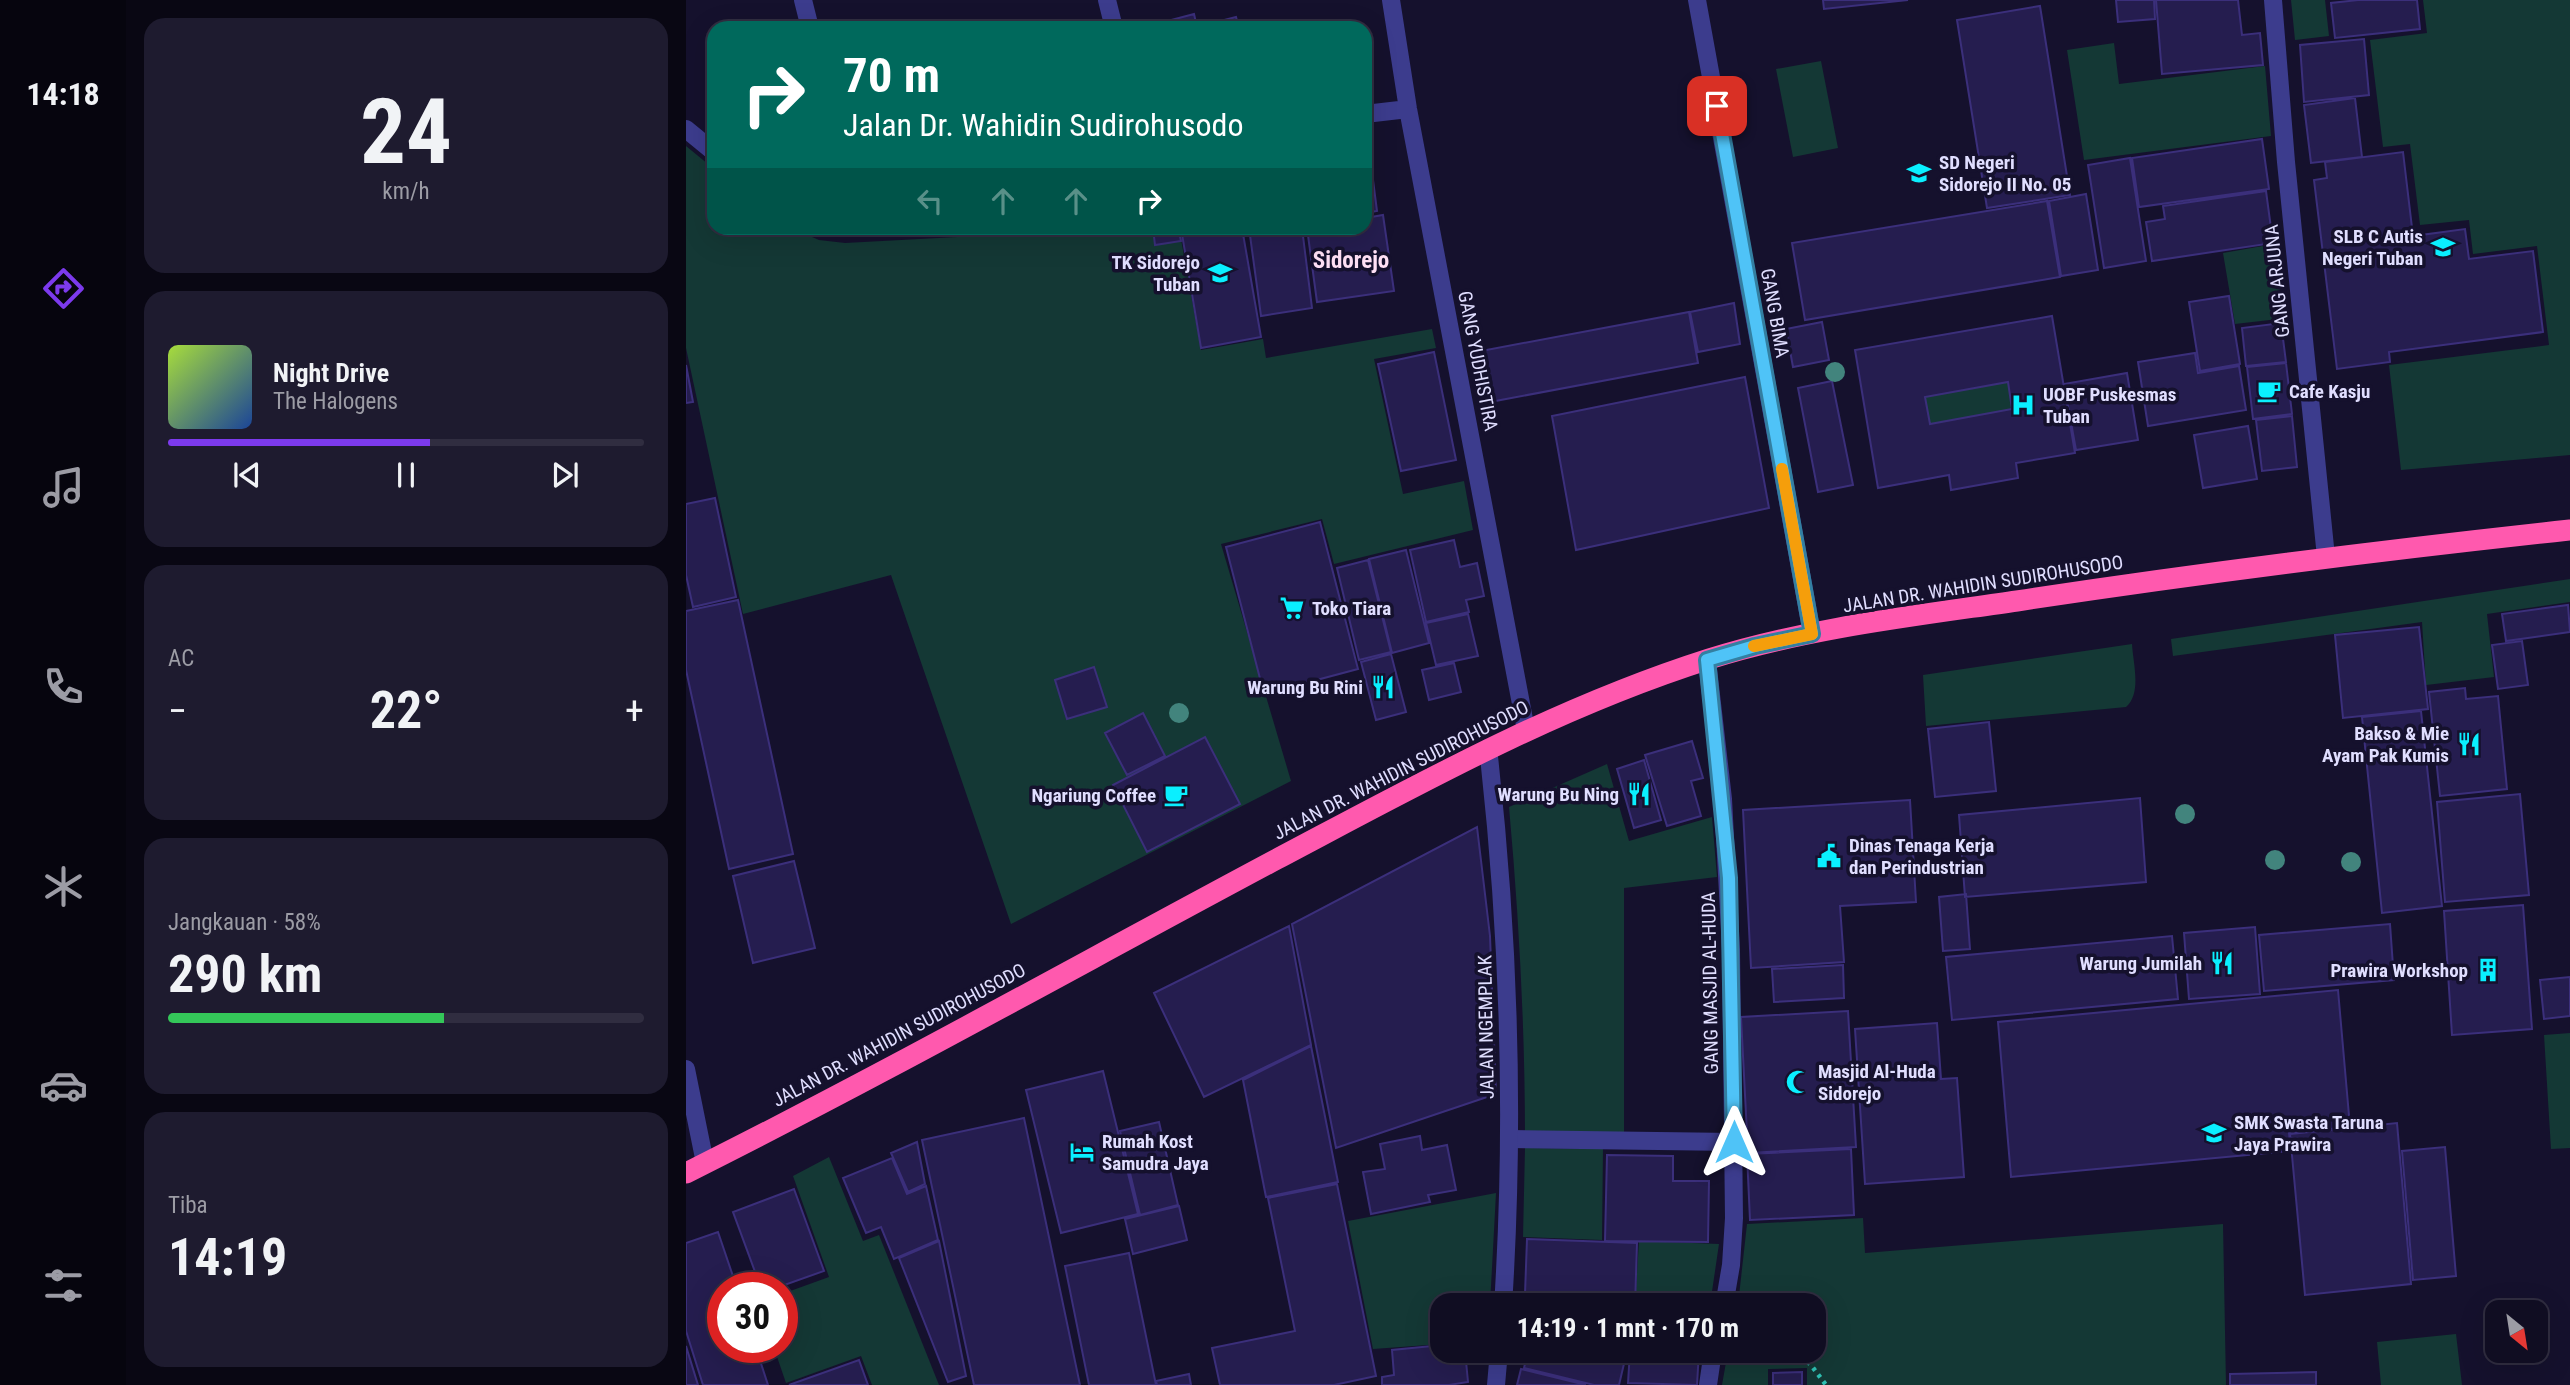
<!DOCTYPE html>
<html lang="id">
<head>
<meta charset="utf-8">
<style>
  :root { --surface:#100d22; --page:#1e1b2f; --text:#f1f3f6; --muted:#9c9ca5; --line:#302d40; --accent:#7c3aed }
  body { margin:0; font-family:"Roboto Condensed",sans-serif; background:var(--page); color:var(--text); height:100vh; display:flex; flex-direction:column; font-size:26px; white-space:nowrap }
  * { box-sizing:border-box; margin:0 }
  p { font-size:23px; color:var(--muted) }
  .icon { flex:none; width:38px; height:38px; fill:none; stroke:currentColor; stroke-width:2; stroke-linecap:round; stroke-linejoin:round }
  .map { position:relative; flex:1; overflow:hidden }
  .details { display:flex; flex-direction:column; gap:18px; padding:18px; background:#090713; width:560px }
  .details>* { flex:none }
  .guide { position:absolute; left:21px; top:21px; width:665px; height:214px; border-radius:21px; box-shadow:0 7px 28px #0002,0 0 0 2px var(--line); background:#00695c; color:#fff; overflow:hidden }
  .needle { width:46px; rotate:150deg }
  .buttons { position:absolute; left:1799px; top:1300px; display:grid; gap:14px }
  .buttons a { display:grid; place-items:center; width:63px; height:63px; border-radius:14px; background:var(--surface); box-shadow:0 7px 28px #0002,0 0 0 2px var(--line); font-size:35px }
  .speed { position:absolute; left:21px; top:1272px; display:flex; gap:14px; font-size:35px; font-weight:700; text-align:center }
  .speed>* { display:grid; place-content:center; width:91px; height:91px; border-radius:50%; background:var(--surface); box-shadow:0 7px 28px #0002,0 0 0 2px var(--line); line-height:1 }
  .speed .limit { border:10px solid #d22; background:#fff; color:#111 }
  .pin { position:absolute; display:grid; place-items:center; width:60px; height:60px; color:#fff; margin:-30px; border-radius:14px; box-shadow:0 4px 10px #0006 }
  .me { position:absolute; width:77px; margin:-38px; rotate:0deg; stroke-linejoin:round; filter:drop-shadow(0 0 5px #0008) }
  .turn { display:flex; align-items:center; gap:24px; height:147px; padding:0 21px; font-size:32px }
  .turn .icon { width:91px; height:91px; stroke-width:2.5 }
  .turn b { display:block; font-size:49px; line-height:60px }
  .lanes { display:flex; align-items:center; height:66px; padding:0 21px; background:#0003; justify-content:center; gap:35px; direction:ltr }
  .lanes .off { opacity:.35 }
  .big { font-size:52px; font-weight:700; line-height:1.1 }
  .details .widget { flex:1; display:flex; flex-direction:column; justify-content:center; gap:10px; min-width:0; padding:0 24px; border-radius:21px; background:var(--page) }
  .details .dial { align-items:center; gap:0 }
  .dial b { font-size:91px; line-height:1 }
  .song { display:flex; align-items:center; gap:21px }
  .cover { width:84px; height:84px; border-radius:10px; background:linear-gradient(135deg,hsl(80 70% 55%),hsl(220 70% 35%)) }
  .played { height:7px; border-radius:4px; background:linear-gradient(90deg,var(--accent) 55%,var(--line) 55%) }
  .keys { display:flex; justify-content:space-around; direction:ltr }
  .heat { display:flex; justify-content:space-between; align-items:center; font-size:38px; direction:ltr }
  .charge { height:10px; border-radius:5px; background:linear-gradient(90deg,#34c759 58%,var(--line) 0) }
  .trip { position:absolute; left:744px; top:1293px; width:396px; height:70px; border-radius:21px; background:var(--surface); box-shadow:0 7px 28px #0002,0 0 0 2px var(--line); font-weight:700; line-height:70px; text-align:center }
  main { display:flex; flex:1; min-height:0 }
  .dock { display:flex; flex-direction:column; width:126px; justify-content:space-around; align-items:center; background:#06050e; color:var(--muted) }
  .dock .icon { width:49px; height:49px }
  .dock .selected { color:var(--accent) }
  .dock b { font-size:32px; color:var(--text) }
  .map>svg:first-child { display:block }
</style>
</head>
<body>
<main>
<nav class="dock">
<b>14:18</b>
<svg class="icon selected" aria-label="directions" viewBox="0 0 24 24"><path d="M12 3l9 9-9 9-9-9zM9 14v-3h6M13 9l2 2-2 2"/></svg>
<svg class="icon" aria-label="music" viewBox="0 0 24 24"><path d="M9 18V5l10-2v13"/><circle cx="6" cy="18" r="3"/><circle cx="16" cy="16" r="3"/></svg>
<svg class="icon" aria-label="phone" viewBox="0 0 24 24"><path d="M5 4h4l2 5-3 2q2 4 5 5l2-3 5 2v4C11 20 4 13 5 4z"/></svg>
<svg class="icon" aria-label="climate" viewBox="0 0 24 24"><path d="M12 3v18M4 7l16 10M4 17L20 7"/></svg>
<svg class="icon" aria-label="car" viewBox="0 0 24 24"><path d="M5 17H2v-5l4-1 3-4h7l3 4 3 1v5h-3M9 17h6M6 11h13"/><circle cx="7" cy="17" r="2"/><circle cx="17" cy="17" r="2"/></svg>
<svg class="icon" aria-label="filters" viewBox="0 0 24 24"><path d="M4 7h16M4 17h16"/><circle cx="9" cy="7" r="2"/><circle cx="15" cy="17" r="2"/></svg>
</nav>
<section class="details">
<div class="widget dial"><b>24</b><p>km/h</p></div>
<div class="widget">
<div class="song"><i class="cover"></i><div><b>Night Drive</b><p>The Halogens</p></div></div>
<div class="played"></div>
<div class="keys"><svg class="icon" aria-label="previous" viewBox="0 0 24 24"><path d="M18 5L8 12l10 7zM5 5v14"/></svg><svg class="icon" aria-label="pause" viewBox="0 0 24 24"><path d="M8 5v14M16 5v14"/></svg><svg class="icon" aria-label="next" viewBox="0 0 24 24"><path d="M6 5l10 7-10 7zM19 5v14"/></svg></div>
</div>
<div class="widget"><p>AC</p>
<div class="heat"><a>−</a><b class="big">22°</b><a>+</a></div>
</div>
<div class="widget"><p>Jangkauan · 58%</p><b class="big">290 km</b><div class="charge"></div></div>
<div class="widget"><p>Tiba</p><b class="big">14:19</b></div>
</section>
<div class="map">
<svg width="1884" height="1385" viewBox="0 0 1884 1385">
  <rect width="100%" height="100%" fill="#15112d"/>
  <!-- green -->
  <path fill="#143835" d="M1605,0H1639L1643,36L1609,40Z
    M1737,0H1884V455L1715,470L1703,365L1863,345L1851,246L1787,254L1783,220L1734,225L1724,144L1697,147L1684,40L1741,33Z
    M1428,43L1433,84L1579,66L1585,136L1398,160L1381,50Z
    M1135,61L1152,148L1107,157L1090,69Z
    M0,146L28,169V228H105L133,240L159,243L385,231L408,228H493L515,350L577,339L580,358L746,329L750,348L688,359L717,494L778,481L787,530L648,564L636,519L535,544L605,781L325,924L205,575L57,614L0,348Z
    M1594,243L1601,318L1549,324L1537,253Z
    M1322,382L1326,409L1244,424L1239,397Z
    M1884,579V602L1801,614L1808,677L1740,685L1736,622L1487,656L1485,639Z
    M1446,644C1447,663 1456,693 1440,707L1240,726L1237,675Z
    M921,764L943,841L1026,817L1031,877L938,888V1141L839,1139C839,1028 833,918 823,807Z
    M1884,1033V1148L1865,1149L1858,1035Z
    M839,1148L917,1149L916,1240L837,1237Z
    M143,1157L177,1241L193,1235L253,1385H186L175,1356L100,1383L88,1348H96V1294L143,1277L107,1176Z
    M810,1193L804,1305L756,1306V1344L687,1349L662,1221Z
    M1177,1218L1179,1253L1537,1224L1540,1385H1121V1368L1082,1369V1385H1036L1042,1351H1127V1306L1052,1305L1061,1224Z
    M953,1241L1033,1244L1024,1305L949,1306Z
    M1770,1334L1776,1385H1695L1691,1342Z"/>
  <!-- building -->
  <path fill="#251d4f" stroke="#3b2f7b" stroke-width="2" fill-rule="evenodd" d="M1137,0H1222L1138,9Z
    M1430,0H1468L1469,19L1432,22Z
    M1470,0H1552L1556,35L1574,33L1577,65L1476,74Z
    M1672,0H1731L1734,29L1649,38L1645,3Z
    M1354,6L1384,195L1301,208L1271,20Z
    M508,14L511,27L550,17L553,28H455Z
    M1678,39L1683,95L1618,102L1614,45Z
    M1669,98L1676,157L1625,163L1618,105Z
    M1576,139L1583,189L1453,207L1446,158Z
    M683,149L691,211L679,213V150Z
    M1717,152L1727,236L1779,229L1783,259L1847,251L1857,332L1703,352L1704,362L1651,369L1628,180L1641,178L1639,162Z
    M1444,158L1460,261L1418,268L1402,165Z
    M1580,191L1587,243L1466,261L1460,222L1479,219L1477,206Z
    M1400,194L1412,270L1375,276L1363,201Z
    M1361,201L1374,277L1119,320L1106,243Z
    M697,215L708,291L631,302L621,228H679V218Z
    M467,228H492L495,241L469,245Z
    M495,228H556L575,337L515,348Z
    M563,228H616L626,308L575,316Z
    M1543,296L1554,364L1514,371L1503,302Z
    M1048,303L1054,344L1012,352L1004,312Z
    M1003,312L1012,363L804,402L795,351Z
    M1366,316L1389,453L1330,463L1332,478L1265,490L1263,475L1192,488L1169,350ZM1322,382L1326,409L1244,424L1239,397Z
    M1136,322L1143,360L1107,367L1100,329Z
    M1595,323L1600,362L1560,366L1556,328Z
    M748,352L770,460L715,471L692,364Z
    M1509,353L1512,373L1553,366L1560,410L1462,426L1452,362Z
    M1600,363L1606,414L1567,419L1561,367Z
    M0,365L7,402L0,403Z
    M1441,373L1452,440L1390,450L1378,384Z
    M1059,377L1083,508L890,550L866,416Z
    M1146,381L1167,485L1132,492L1112,388Z
    M1606,416L1611,467L1576,471L1570,420Z
    M1562,426L1571,479L1517,488L1508,435Z
    M29,498L50,597L7,607L0,575V504Z
    M634,522L672,669L578,694L540,547Z
    M768,540L774,567L791,563L798,596L780,600L783,612L740,622L724,550Z
    M720,550L743,643L706,653L683,559Z
    M682,560L705,652L673,660L651,568Z
    M52,600L107,854L43,869L0,670V611Z
    M1882,605L1884,632L1820,641L1816,614Z
    M782,614L792,656L750,665L740,623Z
    M1733,627L1742,709L1657,718L1649,635Z
    M1836,641L1842,685L1812,689L1806,645Z
    M705,654L720,712L690,720L675,662Z
    M768,663L775,692L743,700L736,670Z
    M408,667L421,707L381,719L369,680Z
    M1779,688L1780,699L1812,696L1821,789L1754,796L1743,692Z
    M1735,711L1756,906L1696,913L1676,717Z
    M457,713L479,756L441,775L419,733Z
    M1303,722L1310,791L1249,797L1242,729Z
    M519,737L554,804L461,852L427,785Z
    M1006,741L1017,778L1005,781L1015,816L981,826L959,755Z
    M958,760L975,820L948,828L931,769Z
    M1834,794L1843,895L1759,902L1751,802Z
    M1454,798L1460,882L1279,897L1273,815Z
    M1224,800L1230,902L1154,906L1158,962L1065,968L1057,810Z
    M791,827L804,936L810,1094L650,1148L606,924Z
    M108,861L129,948L67,963L47,876Z
    M1280,894L1284,949L1257,951L1253,897Z
    M1837,905L1846,1029L1766,1035L1758,911Z
    M1704,924L1708,980L1578,991L1573,935Z
    M603,926L625,1045L518,1097L468,993Z
    M1569,927L1574,994L1503,999L1498,933Z
    M1486,936L1492,999L1266,1020L1260,957Z
    M1157,965L1158,998L1088,1002L1086,969Z
    M1884,977V1016L1858,1019L1854,980Z
    M1652,990L1664,1127L1603,1133L1605,1151L1325,1177L1312,1022Z
    M1162,1011L1170,1147L1062,1153L1055,1017Z
    M1251,1023L1255,1079L1271,1078L1278,1177L1179,1184L1169,1029Z
    M625,1046L652,1182L580,1197L557,1080Z
    M417,1071L452,1214L375,1233L340,1090Z
    M338,1118L394,1385H288L236,1140Z
    M473,1122L492,1205L454,1215L434,1131Z
    M1711,1123L1725,1284L1619,1295L1604,1134Z
    M734,1136L736,1150L761,1145L770,1190L742,1195L744,1202L685,1214L677,1172L699,1169L694,1144Z
    M231,1142L239,1184L222,1192L205,1153Z
    M1759,1147L1770,1276L1727,1280L1716,1151Z
    M1165,1149L1168,1215L1064,1220L1061,1154Z
    M921,1155L987,1156V1181H1023L1022,1242L919,1241Z
    M206,1158L221,1194L240,1186L252,1240L208,1259L195,1227L180,1233L157,1178Z
    M651,1184L690,1376L648,1385H534L526,1348L609,1331L582,1198Z
    M108,1189L138,1271L90,1288H75L47,1212Z
    M493,1206L501,1240L447,1254L439,1219Z
    M32,1232L51,1288H37V1348H70L82,1385H17L0,1331V1243Z
    M841,1239L951,1243L949,1306H879V1295L839,1294Z
    M253,1241L280,1376L262,1382L213,1258Z
    M443,1253L470,1385H403L379,1266Z
    M756,1345V1351H779L782,1382L763,1385H696V1377L708,1375L706,1350Z
    M0,1346L12,1385H0Z
    M842,1351H941L933,1385H908L838,1368Z
    M944,1351H1013L1011,1385L942,1383Z
    M173,1360L182,1385H103Z
    M835,1369L900,1385H831Z
    M1116,1372V1385H1087V1373Z
    M1630,1372V1385H1544V1374Z
    M503,1374L505,1385H471L470,1381Z"/>
  <g fill="none" stroke-linecap="round" stroke-linejoin="round">
    <!-- path -->
    <path stroke="#2fc2b4" stroke-width="4.5" stroke-dasharray="3.5 5" stroke-linecap="butt" d="M1108,1351L1125,1365L1140,1385"/>
    <!-- lane -->
    <path stroke="#3c3c8d" stroke-width="18" d="M823,1139L1048,1142"/>
    <!-- street -->
    <path stroke="#3c3c8d" stroke-width="18" d="M117,0L124,28
      M421,0L428,28
      M705,0L722,109L840,730
      M1011,0L1126,634
      M1587,0L1600,162L1640,557
      M679,114L722,109
      M0,129L28,152
      M146,228H167
      M1021,660L1037,799L1045,950L1048,1218L1045,1265L1038,1306
      M802,748C823,933 829,1119 817,1306
      M0,1069L19,1163
      M810,1385L813,1351
      M1022,1385L1027,1351"/>
    <!-- highway -->
    <path stroke="#ff59ae" stroke-width="21" d="M0,1173C200,1073 394,964 591,859C733,784 869,708 1023,659C1122,628 1228,616 1331,601C1515,573 1699,550 1884,530"/>
  </g>
  <!-- trees -->
  <g fill="#42847d">
    <circle cx="1149" cy="372" r="10"/>
    <circle cx="493" cy="713" r="10"/>
    <circle cx="1499" cy="814" r="10"/>
    <circle cx="1589" cy="860" r="10"/>
    <circle cx="1665" cy="862" r="10"/>
  </g>
  <g fill="none" stroke-linecap="round" stroke-linejoin="round">
    <!-- route casing -->
    <g stroke="#337fa1" stroke-width="18">
      <path id="route" d="M1031,106L1126,634L1069,646L1021,660L1043,878L1048,1142"/>
    </g>
    <!-- route -->
    <use href="#route" stroke="#4fc3f7" stroke-width="12"/>
    <!-- slow -->
    <path stroke="#f59e0b" stroke-width="12" d="M1068,646L1126,634L1096,469"/>
  </g>
  <!-- icons -->
  <defs>
    <g id="school-bare" transform="scale(1.89)"><path d="M0-5L7-2L0 1L-7-2ZM-4 1L0 2.5L4 1V4Q0 6-4 4Z" fill="#0aefff" stroke="#15112d" stroke-width="2.5" paint-order="stroke"/></g>
    <g id="cafe-bare" transform="scale(1.89)"><path d="M-5.5-4.5H6V0H3Q3 3.5 0 3.5H-2.5Q-5.5 3.5-5.5 0ZM3-3.2v2h1.7v-2ZM-6 4.5H4V6H-6Z" fill="#0aefff" stroke="#15112d" stroke-width="2.5" paint-order="stroke"/></g>
    <g id="hospital-bare" transform="scale(1.89)"><path d="M-5-5h3v3.5h4V-5h3V5h-3V1.5h-4V5h-3Z" fill="#0aefff" stroke="#15112d" stroke-width="2.5" paint-order="stroke"/></g>
    <g id="supermarket-bare" transform="scale(1.89)"><path d="M-6-5.5h2.5l.6 2H6L4.5 2H-2.5L-4.4-4H-6ZM-1.5 3.2a1.3 1.3 0 1 0 .1 0ZM3 3.2a1.3 1.3 0 1 0 .1 0Z" fill="#0aefff" stroke="#15112d" stroke-width="2.5" paint-order="stroke"/></g>
    <g id="restaurant-bare" transform="scale(1.89)"><path d="M-5-6h1v4h1v-4h1v4h1v-4h1v5L-1.5 .5V6h-2V.5L-5-1ZM5-6V6H3V1.5H1.5Q1.5-4 5-6Z" fill="#0aefff" stroke="#15112d" stroke-width="2.5" paint-order="stroke"/></g>
    <g id="civic-bare" transform="scale(1.89)"><path d="M-.6-6.5H3V-4.5H.6V-3L4-1V1h2V6H-6V1h2V-1L-.6-3ZM-1.2 2.5V6h2.4V2.5Z" fill="#0aefff" stroke="#15112d" stroke-width="2.5" paint-order="stroke"/></g>
    <g id="building-bare" transform="scale(1.89)"><path d="M-4-6H4V6H1V3H-1V6H-4ZM-2.5-4.3h1.7v1.8h-1.7ZM.8-4.3h1.7v1.8H.8ZM-2.5-1h1.7V.8h-1.7ZM.8-1h1.7V.8H.8Z" fill="#0aefff" stroke="#15112d" stroke-width="2.5" paint-order="stroke"/></g>
    <g id="mosque-bare" transform="scale(1.89)"><path d="M3.5-4.9A6 6 0 1 0 3.5 4.9A5 5 0 1 1 3.5-4.9Z" fill="#0aefff" stroke="#15112d" stroke-width="2.5" paint-order="stroke"/></g>
    <g id="hotel-bare" transform="scale(1.89)"><path d="M-6-4.5h1.5V1H6V5H4.5V3h-9V5H-6ZM-4 0a1.8 1.8 0 1 1 3.6 0ZM.5 0V-2.5h3Q6-2.5 6 0Z" fill="#0aefff" stroke="#15112d" stroke-width="2.5" paint-order="stroke"/></g>
  </defs>
  <g fill-rule="evenodd">
    <use href="#school-bare" x="1233" y="173"/>
    <use href="#school-bare" x="1757" y="247"/>
    <use href="#school-bare" x="534" y="273"/>
    <use href="#cafe-bare" x="1583" y="391"/>
    <use href="#hospital-bare" x="1337" y="405"/>
    <use href="#supermarket-bare" x="606" y="608"/>
    <use href="#restaurant-bare" x="697" y="687"/>
    <use href="#restaurant-bare" x="1783" y="744"/>
    <use href="#restaurant-bare" x="953" y="794"/>
    <use href="#cafe-bare" x="490" y="795"/>
    <use href="#civic-bare" x="1143" y="856"/>
    <use href="#restaurant-bare" x="1536" y="963"/>
    <use href="#building-bare" x="1802" y="970"/>
    <use href="#mosque-bare" x="1112" y="1082"/>
    <use href="#school-bare" x="1528" y="1133"/>
    <use href="#hotel-bare" x="396" y="1152"/>
  </g>
  <g text-anchor="middle" dominant-baseline="central" stroke-width="7" stroke-linejoin="round" paint-order="stroke">
    <!-- poi labels -->
    <g font-size="19" font-weight="bold" fill="#e0deff" stroke="#15112d" text-anchor="start">
      <text x="1253" y="162">SD Negeri<tspan x="1253" dy="22">Sidorejo II No. 05</tspan></text>
      <text x="1737" y="236" text-anchor="end">SLB C Autis<tspan x="1737" dy="22">Negeri Tuban</tspan></text>
      <text x="514" y="262" text-anchor="end">TK Sidorejo<tspan x="514" dy="22">Tuban</tspan></text>
      <text x="1603" y="391">Cafe Kasju</text>
      <text x="1357" y="394">UOBF Puskesmas<tspan x="1357" dy="22">Tuban</tspan></text>
      <text x="626" y="608">Toko Tiara</text>
      <text x="677" y="687" text-anchor="end">Warung Bu Rini</text>
      <text x="1763" y="733" text-anchor="end">Bakso &amp; Mie<tspan x="1763" dy="22">Ayam Pak Kumis</tspan></text>
      <text x="933" y="794" text-anchor="end">Warung Bu Ning</text>
      <text x="470" y="795" text-anchor="end">Ngariung Coffee</text>
      <text x="1163" y="845">Dinas Tenaga Kerja<tspan x="1163" dy="22">dan Perindustrian</tspan></text>
      <text x="1516" y="963" text-anchor="end">Warung Jumilah</text>
      <text x="1782" y="970" text-anchor="end">Prawira Workshop</text>
      <text x="1132" y="1071">Masjid Al-Huda<tspan x="1132" dy="22">Sidorejo</tspan></text>
      <text x="1548" y="1122">SMK Swasta Taruna<tspan x="1548" dy="22">Jaya Prawira</tspan></text>
      <text x="416" y="1141">Rumah Kost<tspan x="416" dy="22">Samudra Jaya</tspan></text>
    </g>
    <!-- street labels -->
    <g font-size="19" fill="#e0deff" stroke="#15112d">
      <text transform="translate(1591 281) rotate(-96)">GANG ARJUNA</text>
      <text transform="translate(1089 313) rotate(80)">GANG BIMA</text>
      <text transform="translate(792 361) rotate(79)">GANG YUDHISTIRA</text>
      <text transform="translate(1297 584) rotate(-9)">JALAN DR. WAHIDIN SUDIROHUSODO</text>
      <text transform="translate(715 770) rotate(-27)">JALAN DR. WAHIDIN SUDIROHUSODO</text>
      <text transform="translate(1024 983) rotate(-91)">GANG MASJID AL-HUDA</text>
      <text transform="translate(800 1027) rotate(-91)">JALAN NGEMPLAK</text>
      <text transform="translate(213 1035) rotate(-28)">JALAN DR. WAHIDIN SUDIROHUSODO</text>
    </g>
    <!-- quarter labels -->
    <g font-size="23" font-weight="bold" fill="#ffe0f5" stroke="#15112d">
      <text x="665" y="260">Sidorejo</text>
    </g>
  </g>
</svg>
<div class="buttons">
<a><svg class="needle" viewBox="-14 -14 28 28"><path d="M0-13l5 13h-10z" fill="#e53935"/><path d="M0 13l5-13h-10z" fill="#9c9ca5"/></svg></a>
</div>
<div class="speed"><div class="limit">30</div></div>
<div class="pin" style="left:1031px;top:106px;background:#d93025"><svg class="icon" aria-label="arrive" viewBox="0 0 24 24"><path d="M6 21V4h12l-3 4 3 4H6"/></svg></div>
<svg class="me" style="left:1048px;top:1142px" viewBox="-20 -20 40 40"><path d="M0-17L14 15 0 8-14 15z" fill="#4fc3f7" stroke="#fff" stroke-width="4"/></svg>
<div class="trip">14:19 · 1 mnt · 170 m</div>
<div class="guide">
<div class="turn"><svg class="icon" aria-label="right" viewBox="0 0 24 24"><path d="M7 20v-9h11M14 6l5 5-5 5"/></svg><div><b>70 m</b>Jalan Dr. Wahidin Sudirohusodo</div></div>
<div class="lanes"><svg class="icon off" aria-label="left" viewBox="0 0 24 24"><path d="M17 20v-9H6M10 6l-5 5 5 5"/></svg><svg class="icon off" aria-label="ahead" viewBox="0 0 24 24"><path d="M12 20V5M6 11l6-6 6 6"/></svg><svg class="icon off" aria-label="ahead" viewBox="0 0 24 24"><path d="M12 20V5M6 11l6-6 6 6"/></svg><svg class="icon" aria-label="right" viewBox="0 0 24 24"><path d="M7 20v-9h11M14 6l5 5-5 5"/></svg></div>
</div>
</div>
</main>
</body>
</html>
